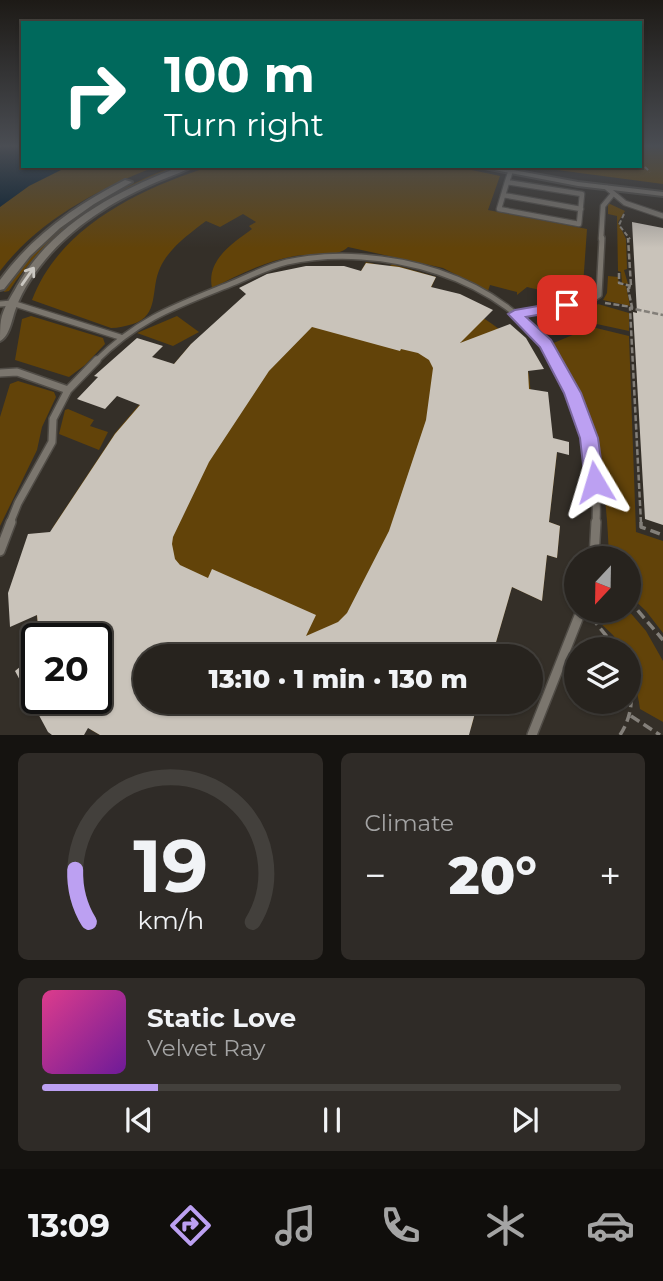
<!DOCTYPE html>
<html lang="en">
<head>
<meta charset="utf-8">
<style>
  :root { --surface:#27231e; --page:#2f2b27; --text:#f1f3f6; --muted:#a4a4a4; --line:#43403c; --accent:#bca0f2 }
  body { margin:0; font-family:Montserrat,sans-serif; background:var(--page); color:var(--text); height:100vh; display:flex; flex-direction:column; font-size:26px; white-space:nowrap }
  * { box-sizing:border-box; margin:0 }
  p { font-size:23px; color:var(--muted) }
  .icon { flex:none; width:38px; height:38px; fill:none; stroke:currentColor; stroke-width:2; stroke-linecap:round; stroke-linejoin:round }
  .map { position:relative; height:735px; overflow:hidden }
  .panel { display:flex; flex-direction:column; gap:18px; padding:18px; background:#151310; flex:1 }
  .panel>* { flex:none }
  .banner { position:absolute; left:21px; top:21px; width:621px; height:147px; border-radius:0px; box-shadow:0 2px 5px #0004,0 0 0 2px var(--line); background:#00695c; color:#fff; overflow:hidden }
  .needle { width:46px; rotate:202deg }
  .buttons { position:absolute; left:564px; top:546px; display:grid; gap:14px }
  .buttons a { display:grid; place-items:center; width:77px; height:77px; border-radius:50%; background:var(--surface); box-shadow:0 2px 5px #0004,0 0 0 2px var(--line); font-size:35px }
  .speed { position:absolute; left:21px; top:623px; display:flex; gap:14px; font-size:35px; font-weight:700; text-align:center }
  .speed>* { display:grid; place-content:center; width:91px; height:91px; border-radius:50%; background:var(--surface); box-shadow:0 2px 5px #0004,0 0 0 2px var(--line); line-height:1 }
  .speed .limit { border:4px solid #111; border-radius:10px; background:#fff; color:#111 }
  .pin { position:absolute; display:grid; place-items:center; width:60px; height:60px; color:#fff; margin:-30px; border-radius:14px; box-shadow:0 4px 10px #0006 }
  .me { position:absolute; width:77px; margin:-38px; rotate:353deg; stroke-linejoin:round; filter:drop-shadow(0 0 5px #0008) }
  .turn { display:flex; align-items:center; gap:24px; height:147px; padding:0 28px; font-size:32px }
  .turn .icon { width:91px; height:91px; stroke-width:2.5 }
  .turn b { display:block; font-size:49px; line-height:60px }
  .big { font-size:52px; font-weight:800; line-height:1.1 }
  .panel .widget { flex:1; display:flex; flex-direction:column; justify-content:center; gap:10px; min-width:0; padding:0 24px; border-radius:10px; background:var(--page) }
  .panel .dial { align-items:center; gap:0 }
  .dial svg { height:182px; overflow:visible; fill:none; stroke:var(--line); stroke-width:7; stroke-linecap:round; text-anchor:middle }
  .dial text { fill:var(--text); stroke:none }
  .song { display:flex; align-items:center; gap:21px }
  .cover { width:84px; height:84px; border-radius:10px; background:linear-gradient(135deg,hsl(330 70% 55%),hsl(280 70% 35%)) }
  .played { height:7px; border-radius:4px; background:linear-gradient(90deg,var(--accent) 20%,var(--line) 20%) }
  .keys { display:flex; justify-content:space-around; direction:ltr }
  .heat { display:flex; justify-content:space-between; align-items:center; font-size:38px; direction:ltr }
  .panel .tiles { flex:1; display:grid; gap:18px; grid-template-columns:1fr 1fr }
  .widget:last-child { grid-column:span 2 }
  .trip { position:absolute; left:133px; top:644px; width:410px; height:70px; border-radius:35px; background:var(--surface); box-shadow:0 2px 5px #0004,0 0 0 2px var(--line); font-weight:800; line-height:70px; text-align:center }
  .dock { display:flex; height:112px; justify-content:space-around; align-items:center; background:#100e0c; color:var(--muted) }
  .dock .icon { width:49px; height:49px }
  .dock .on { color:var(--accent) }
  .dock b { font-size:32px; color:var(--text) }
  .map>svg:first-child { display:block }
</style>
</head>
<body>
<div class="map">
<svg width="663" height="735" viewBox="0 0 663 735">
  <rect width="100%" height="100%" fill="#342f28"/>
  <!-- green -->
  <path fill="#624309" d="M0,146H23V166H157C98,189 39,220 0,271Z
    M641,146H663V184L527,166H640Z
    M174,166H182C112,191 50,228 9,291L4,292C23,236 122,186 174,166Z
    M211,166H453L500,176L488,210L587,229L582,300L527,287L517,295V292L490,285L488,291L443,268L348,247C337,258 311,253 295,256C265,261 239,275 212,288C206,260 233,243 252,229L249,226L256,222L243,214L220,227L206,221C189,234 169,248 160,268C150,290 160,315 133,324C125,326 119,328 111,328L32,300C60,226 140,189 211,166Z
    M608,203L625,211L618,222L626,239L627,269L624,270L628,284L622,283L621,272L618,271L617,216L608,214Z
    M366,262L389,267L392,264L436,277L428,295C466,305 521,331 529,375C532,398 531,423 532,446L557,453L549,522L560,526L557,558L547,555L542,601L512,587L492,656H145V702H478L471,728L465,735H100L91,730L96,698V639H39L34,586L53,527L115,433L191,344L357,278Z
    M608,276L618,277L619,284L626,286L630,306L603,300L607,293Z
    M598,304L629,313V331L592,323L593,308Z
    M31,316L103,338L105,344L85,365L69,377L15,360L22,319Z
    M177,316L199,332L173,346L137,333Z
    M592,327L629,336L636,532L663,541V633L646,611L628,594V558H609C607,500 601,446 578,392C571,375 558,361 551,344Z
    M18,381L54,392L56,397L42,427L37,450L0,526V417L10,384Z
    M68,409L94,420L90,426L108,432L99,450L59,434L65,410Z
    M628,610L646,631L663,661V722L640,709C638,689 628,669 628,649H622L613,635L599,622L602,611Z"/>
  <!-- water -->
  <path fill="#001a2c" d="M0,146H23V166H69L29,186L0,207Z"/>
  <!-- building -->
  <path fill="#c9c3ba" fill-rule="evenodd" d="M632,222L663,228V525L645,519L633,312L637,313Z
    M366,263L399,267L436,277L431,287L460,294L493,310L460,343L510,324L526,338L544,369L528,371L529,389L548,392L553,438L569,442V455L557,452L549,522L560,526L557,558L547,555L542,601L512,587L492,656H145V702H478L469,735H100L88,728L84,735H52L48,732L15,671L37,653V698H96V639H39L37,615L10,627L8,593L28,534L50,532L115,434L140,405L117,396L105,409L77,399L98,377L94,376L137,338L163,346L152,357L174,364L191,344L246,294L239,288L267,274L306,266H344L361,271ZM312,327L400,351L401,349L418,353L429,360L433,368L426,420L389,531L347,613L338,622L306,636L316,615L212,569L208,578L180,565L175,559L172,544L173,537L209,462L269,371Z"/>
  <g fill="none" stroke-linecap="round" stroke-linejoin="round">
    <!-- lane-far3 casing -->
    <g stroke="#504c46" stroke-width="7">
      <path id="lane-far3" d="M507,182L582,194L579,224L499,209Z
        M507,182L510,173
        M607,188L625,203L663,216
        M503,195L581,209
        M601,239L603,206L612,195"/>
    </g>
    <!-- lane-far2 casing -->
    <g stroke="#504c46" stroke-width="8">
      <path id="lane-far2" d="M0,304L12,303L120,337
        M516,315L590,301L599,295L602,238
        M95,362C139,318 176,306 233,283C250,276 269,266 287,262C380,242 507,275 556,362"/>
    </g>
    <!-- lane-far1 casing -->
    <g stroke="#504c46" stroke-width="10">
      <path id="lane-far1" d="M555,360C583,411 599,464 596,523
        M0,373L17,372L68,390
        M10,523L18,503L52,442L53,419L68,390L97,360"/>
    </g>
    <!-- lane casing -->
    <g stroke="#504c46" stroke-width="12">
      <path id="lane" d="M0,551L11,522
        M594,558L596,522
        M532,735L581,611"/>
    </g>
    <!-- street casing -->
    <g stroke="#504c46" stroke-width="4">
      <path id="street" d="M182,166H194C183,172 170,176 159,181C119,198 80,221 51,253C37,269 23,288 16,308C12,318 10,336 0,341C0,334 0,326 1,320C3,308 11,297 17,286C52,224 118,190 182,166Z
        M474,166H492L578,182L663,192V196L578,186Z
        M125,180L132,182L94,204L60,228L30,256L4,289L0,290V280C33,235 76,205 125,180Z"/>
    </g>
    <!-- path-far2 -->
    <path stroke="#837f79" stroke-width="2" stroke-dasharray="4.5 2.5" stroke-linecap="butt" d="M640,162L650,172
      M624,214L619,225L630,239"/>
    <!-- path-far1 -->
    <path stroke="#837f79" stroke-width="2.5" stroke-dasharray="6 2.5" stroke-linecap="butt" d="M619,273V283L631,286
      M605,303L632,307L628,289L631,286L628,238
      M641,523L630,308L663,315"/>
    <!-- path -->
    <path stroke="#837f79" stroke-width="3.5" stroke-dasharray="10 5" stroke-linecap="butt" d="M641,522V527L663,535
      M628,599L663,640
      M591,617L617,649
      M631,716L660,735
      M620,735C632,717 634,696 628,675"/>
    <!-- lane-far3 -->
    <use href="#lane-far3" stroke="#7b766e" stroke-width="4.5"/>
    <!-- lane-far2 -->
    <use href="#lane-far2" stroke="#7b766e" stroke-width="5"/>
    <!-- lane-far1 -->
    <use href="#lane-far1" stroke="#7b766e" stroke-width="7"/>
    <!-- lane -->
    <use href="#lane" stroke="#7b766e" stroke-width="9"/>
    <!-- street -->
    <use href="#street" fill="#7b766e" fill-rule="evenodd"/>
  </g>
  <!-- one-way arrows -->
  <defs><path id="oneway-shaft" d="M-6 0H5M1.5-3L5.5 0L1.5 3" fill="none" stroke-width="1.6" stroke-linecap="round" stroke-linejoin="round" transform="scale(1.75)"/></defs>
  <use stroke="#cac7c1" href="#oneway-shaft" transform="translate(28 276) rotate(-55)"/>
  <!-- sky -->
  <linearGradient id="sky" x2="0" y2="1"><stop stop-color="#1d1a16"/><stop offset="0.59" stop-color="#4a4d53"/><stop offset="1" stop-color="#4a4d53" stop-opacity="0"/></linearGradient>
  <rect width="663" height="248" fill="url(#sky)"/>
  <!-- route -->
  <path fill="#bca0f2" stroke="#7a689d" stroke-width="2" d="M567,301L572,302V309L526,317L551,340L581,393L598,438L604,482L602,488L595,490L588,488L585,482L580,438L564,393L540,347L508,314L515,310Z"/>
</svg>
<div class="buttons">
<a><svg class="needle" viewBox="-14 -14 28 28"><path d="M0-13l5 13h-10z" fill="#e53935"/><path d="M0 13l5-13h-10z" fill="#a4a4a4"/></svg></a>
<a><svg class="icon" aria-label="layers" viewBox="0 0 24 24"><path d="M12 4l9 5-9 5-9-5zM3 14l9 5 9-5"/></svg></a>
</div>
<div class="speed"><div class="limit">20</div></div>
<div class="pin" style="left:567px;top:305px;background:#d93025"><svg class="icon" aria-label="arrive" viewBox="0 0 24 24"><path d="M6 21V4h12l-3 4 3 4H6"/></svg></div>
<svg class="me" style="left:595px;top:482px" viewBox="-20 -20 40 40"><path d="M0-17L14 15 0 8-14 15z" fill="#bca0f2" stroke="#fff" stroke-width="4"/></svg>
<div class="trip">13:10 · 1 min · 130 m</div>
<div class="banner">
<div class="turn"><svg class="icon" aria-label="right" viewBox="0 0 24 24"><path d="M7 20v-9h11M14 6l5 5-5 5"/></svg><div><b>100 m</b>Turn right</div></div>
</div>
</div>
<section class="panel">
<div class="tiles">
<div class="widget dial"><svg viewBox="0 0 100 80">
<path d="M14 69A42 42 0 1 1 86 69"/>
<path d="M14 69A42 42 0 0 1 8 46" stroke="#bca0f2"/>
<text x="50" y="56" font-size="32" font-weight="700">19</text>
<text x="50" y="72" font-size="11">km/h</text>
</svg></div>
<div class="widget"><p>Climate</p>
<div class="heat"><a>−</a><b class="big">20°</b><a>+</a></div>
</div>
<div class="widget">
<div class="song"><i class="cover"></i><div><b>Static Love</b><p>Velvet Ray</p></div></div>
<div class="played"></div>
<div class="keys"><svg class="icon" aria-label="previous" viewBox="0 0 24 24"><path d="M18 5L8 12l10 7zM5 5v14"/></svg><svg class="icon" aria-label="pause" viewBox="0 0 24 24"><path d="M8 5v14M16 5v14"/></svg><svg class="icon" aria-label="next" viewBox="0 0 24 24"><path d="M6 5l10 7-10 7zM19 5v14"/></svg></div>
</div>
</div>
</section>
<nav class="dock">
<b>13:09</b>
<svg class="icon on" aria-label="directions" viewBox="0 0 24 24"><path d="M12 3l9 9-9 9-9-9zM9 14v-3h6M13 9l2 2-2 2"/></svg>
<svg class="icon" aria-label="music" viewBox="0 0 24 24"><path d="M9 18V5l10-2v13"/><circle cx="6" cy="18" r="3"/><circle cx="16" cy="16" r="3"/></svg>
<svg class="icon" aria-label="phone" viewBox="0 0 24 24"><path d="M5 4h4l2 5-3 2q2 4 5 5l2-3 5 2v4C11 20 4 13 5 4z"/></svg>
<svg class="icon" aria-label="climate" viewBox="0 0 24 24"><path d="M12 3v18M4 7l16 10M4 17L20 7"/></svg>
<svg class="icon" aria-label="car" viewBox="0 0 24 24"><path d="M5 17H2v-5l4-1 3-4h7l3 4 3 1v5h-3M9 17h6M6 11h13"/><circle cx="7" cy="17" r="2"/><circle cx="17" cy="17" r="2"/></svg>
</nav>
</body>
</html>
